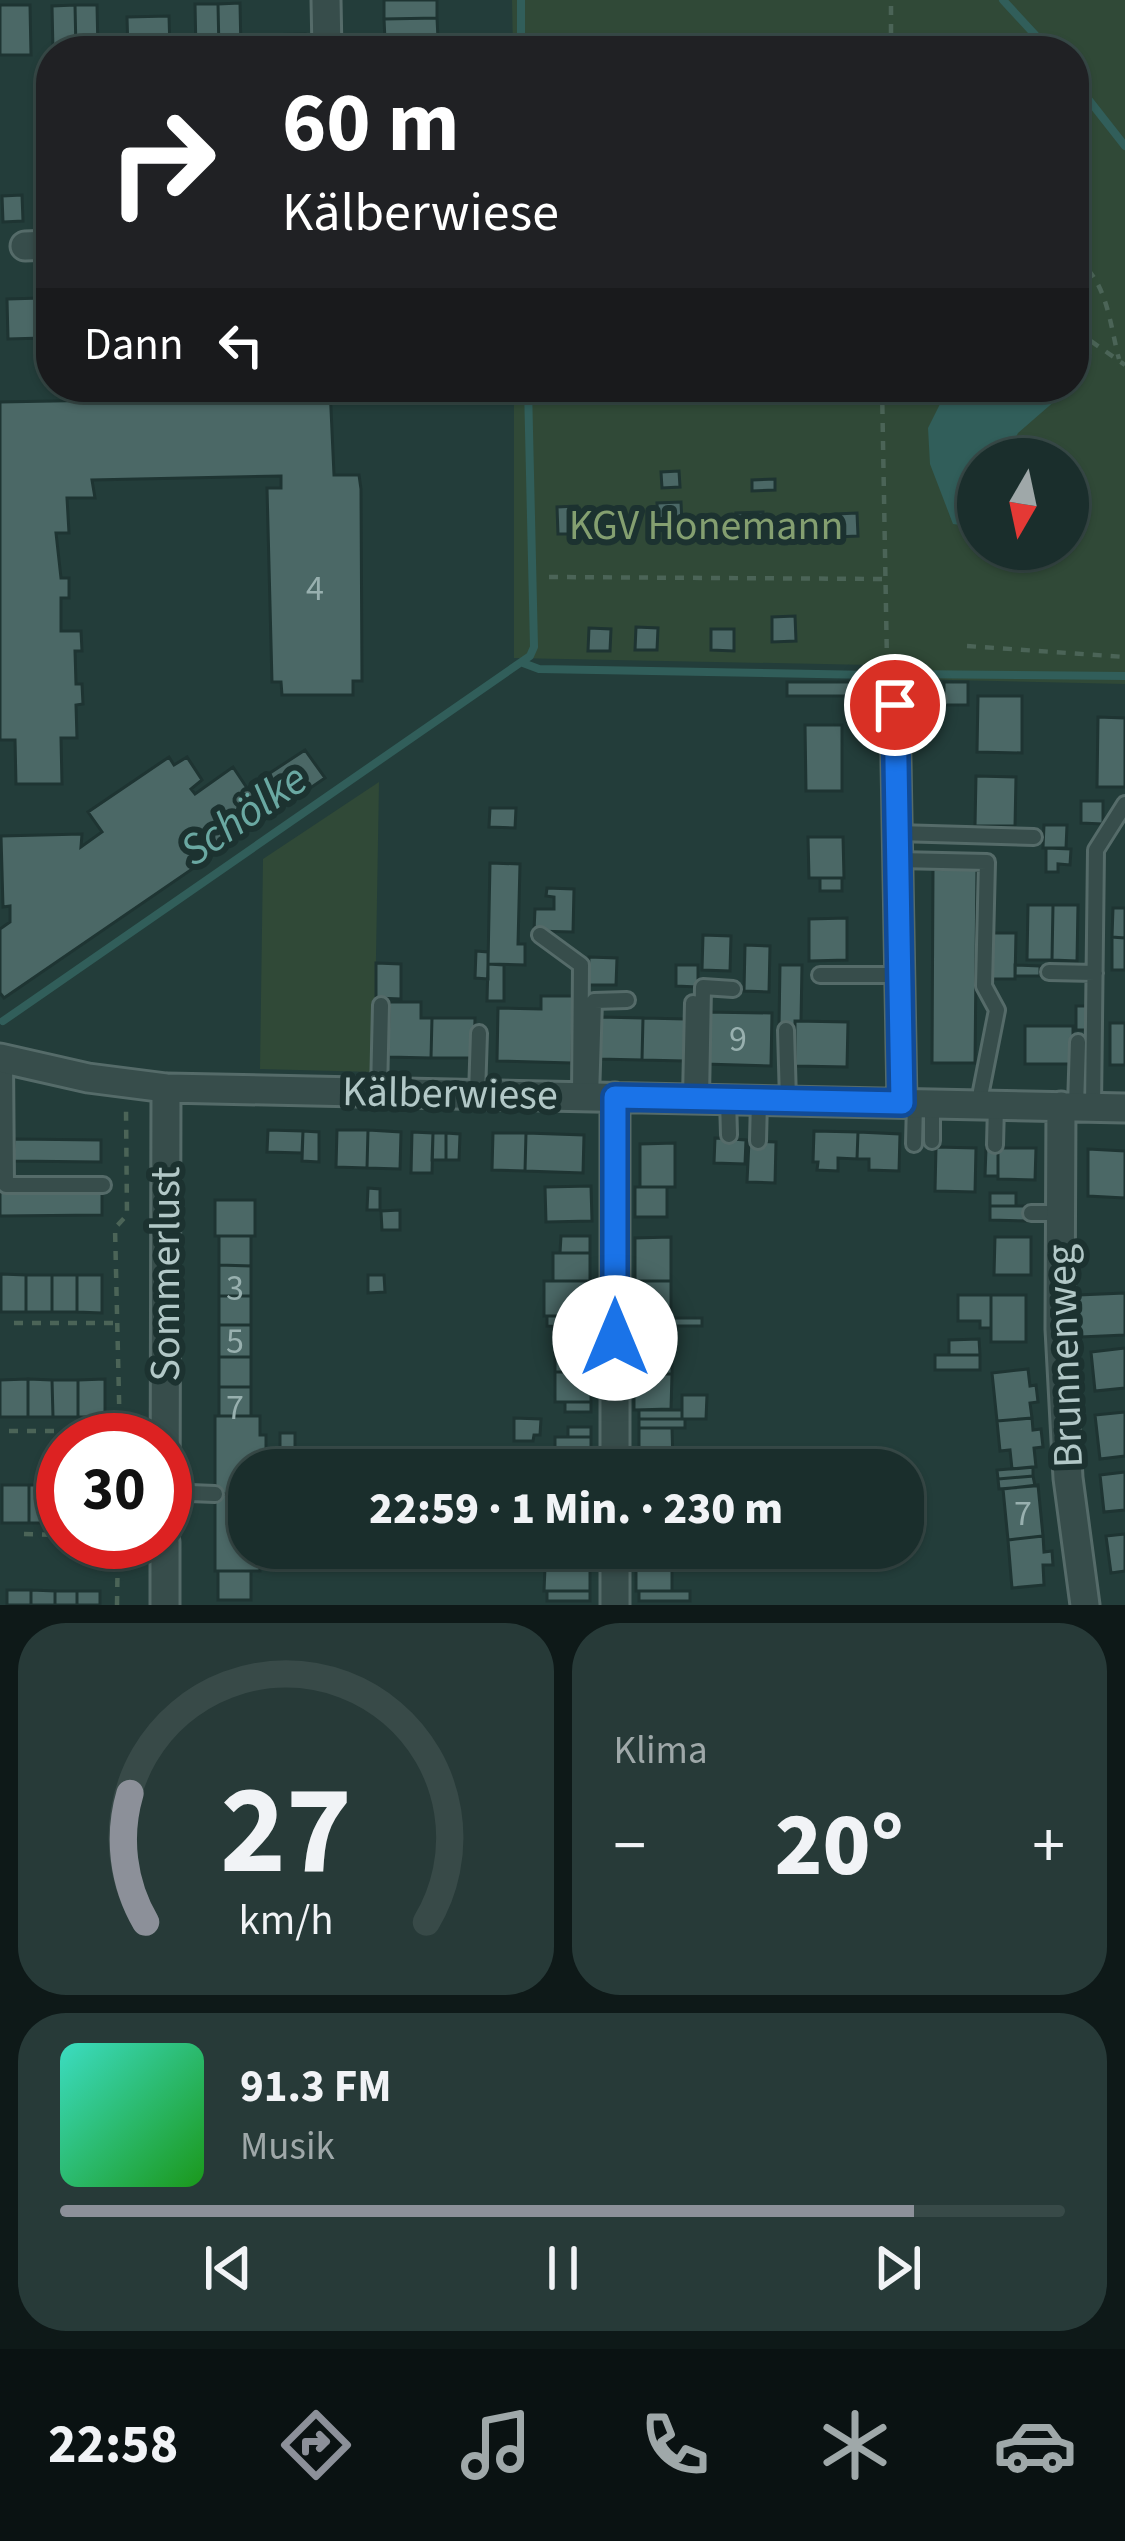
<!DOCTYPE html>
<html lang="de">
<head>
<meta charset="utf-8">
<style>
  :root { --surface:#1a2e2c; --page:#273a38; --text:#f1f3f6; --muted:#9fa8a9; --line:#384a48; --accent:#8c9099 }
  body { margin:0; font-family:"Source Sans 3",sans-serif; background:var(--page); color:var(--text); height:100vh; display:flex; flex-direction:column; font-size:45px; white-space:nowrap }
  * { box-sizing:border-box; margin:0 }
  p { font-size:39px; color:var(--muted) }
  .icon { flex:none; width:66px; height:66px; fill:none; stroke:currentColor; stroke-width:2; stroke-linecap:round; stroke-linejoin:round }
  .map { position:relative; height:1605px; overflow:hidden }
  .details { display:flex; flex-direction:column; gap:18px; padding:18px; background:#0e1918; flex:1 }
  .details>* { flex:none }
  .top-card { position:absolute; left:36px; top:36px; width:1053px; height:366px; border-radius:48px; box-shadow:0 3px 9px #0004,0 0 0 3px var(--line); background:#202124; color:#fff; overflow:hidden }
  .needle { width:78px; rotate:189deg }
  .buttons { position:absolute; left:957px; top:438px; display:grid; gap:24px }
  .buttons a { display:grid; place-items:center; width:132px; height:132px; border-radius:50%; background:var(--surface); box-shadow:0 3px 9px #0004,0 0 0 3px var(--line); font-size:60px }
  .speed { position:absolute; left:36px; top:1413px; display:flex; gap:24px; font-size:60px; font-weight:700; text-align:center }
  .speed>* { display:grid; place-content:center; width:156px; height:156px; border-radius:50%; background:var(--surface); box-shadow:0 3px 9px #0004,0 0 0 3px var(--line); line-height:1 }
  .speed .limit { border:18px solid #d22; background:#fff; color:#111 }
  .pin { position:absolute; display:grid; place-items:center; width:102px; height:102px; color:#fff; margin:-51px; border:6px solid #fff; border-radius:50%; box-shadow:0 3px 12px #0007 }
  .me { position:absolute; width:132px; margin:-66px; rotate:0deg; stroke-linejoin:round; filter:drop-shadow(0 0 9px #0008) }
  .turn { display:flex; align-items:center; gap:42px; height:252px; padding:0 48px; font-size:54px }
  .turn .icon { width:156px; height:156px; stroke-width:2.5 }
  .turn b { display:block; font-size:84px; line-height:102px }
  .then { display:flex; align-items:center; height:114px; padding:0 48px; background:#0003; gap:24px; font-size:45px }
  .big { font-size:90px; font-weight:800; line-height:1.1 }
  .details .tile { flex:1; display:flex; flex-direction:column; justify-content:center; gap:18px; min-width:0; padding:0 42px; border-radius:48px; background:var(--page) }
  .details .dial { align-items:center; gap:0 }
  .dial svg { height:312px; overflow:visible; fill:none; stroke:var(--line); stroke-width:7; stroke-linecap:round; text-anchor:middle }
  .dial text { fill:var(--text); stroke:none }
  .song { display:flex; align-items:center; gap:36px }
  .cover { width:144px; height:144px; border-radius:18px; background:linear-gradient(135deg,hsl(170 70% 55%),hsl(120 70% 35%)) }
  .played { height:12px; border-radius:6px; background:linear-gradient(90deg,var(--accent) 85%,var(--line) 85%) }
  .keys { display:flex; justify-content:space-around; direction:ltr }
  .heat { display:flex; justify-content:space-between; align-items:center; font-size:66px; direction:ltr }
  .details .tiles { flex:1; display:grid; gap:18px; grid-template-columns:1fr 1fr }
  .tile:last-child { grid-column:span 2 }
  .trip { position:absolute; left:228px; top:1449px; width:696px; height:120px; border-radius:48px; background:var(--surface); box-shadow:0 3px 9px #0004,0 0 0 3px var(--line); font-weight:800; line-height:120px; text-align:center }
  .tab-bar { display:flex; height:192px; justify-content:space-around; align-items:center; background:#0a1212; color:var(--muted) }
  .tab-bar .icon { width:84px; height:84px }
  .tab-bar .current { color:var(--accent) }
  .tab-bar b { font-size:54px; color:var(--text) }
  .map>svg:first-child { display:block }
</style>
</head>
<body>
<div class="map">
<svg width="1125" height="1605" viewBox="0 0 1125 1605">
  <rect width="100%" height="100%" fill="#233d3a"/>
  <!-- green -->
  <path fill="#304937" fill-rule="evenodd" d="M512,0H1125V684L908,679L872,665L514,658V387H1074V51H513ZM978,459H1068V549H978Z
    M379,782L374,1072L260,1069L263,859Z"/>
  <!-- water -->
  <path fill="#315e5a" d="M993,387H1060L1064,393L1018,433L1005,459H978V521L975,527L953,524L930,464L928,428L941,402Z"/>
  <g fill="none" stroke-linecap="round" stroke-linejoin="round">
    <!-- stream -->
    <path stroke="#315e5a" stroke-width="8" d="M521,0V51
      M1003,0L1050,51
      M1074,81L1125,146
      M523,663L539,669L873,675
      M902,674L1125,676
      M3,1021L530,656L534,647L528,387"/>
  </g>
  <!-- building -->
  <path fill="#4b6866" stroke="#1e3432" stroke-width="3" d="M384,0H437V18L384,19Z
    M240,3L241,51H219L218,4Z
    M195,4H218L219,51H196Z
    M0,5H30L31,55H0Z
    M75,5L76,51H53L52,6Z
    M75,5H97L98,51H76Z
    M169,16L170,50L128,51L127,17Z
    M437,18L438,39L385,40L384,19Z
    M305,34V51H258V35Z
    M438,39V51H385V40Z
    M37,135H51V188H38Z
    M22,195L23,221L3,222L2,196Z
    M42,298L43,338L8,339L7,299Z
    M224,387H330L334,475H359L361,489L362,681H353V695H282L281,682H272L267,488H281V476L92,480L95,498H67L69,533H56L61,578H69V598H61V631H81L82,651H75L76,684H82L83,704L76,705L77,738H61L62,784H16L15,740H0V402L105,400L104,391Z
    M679,471L680,487L662,488L661,472Z
    M775,479V490L752,491V480Z
    M681,502L682,524L658,526L657,503Z
    M577,506L578,534H558L557,507Z
    M763,512L764,533L737,534L736,513Z
    M857,513L858,536L836,537V514Z
    M795,616L796,641L772,642V617Z
    M636,627L658,628L657,650H635Z
    M589,628L611,629L610,651H588Z
    M711,629H734V651L711,650Z
    M787,682H870V696H787Z
    M944,682H968V705H944Z
    M978,696H1022V753L977,752Z
    M1098,717L1125,718V787H1097Z
    M805,725H842V791H806Z
    M305,750L325,778L4,998L0,993V929L10,922V906L3,907L1,836L82,834L81,847L102,832L88,812L169,757L174,765L187,757L202,780L191,789L195,794L233,767L247,788Z
    M976,776L1016,777L1015,826H975Z
    M1081,801H1103V824L1081,823Z
    M490,808H516L515,828L489,827Z
    M1044,825H1067L1066,848H1043Z
    M808,837H843L844,878H809Z
    M1046,848L1071,849L1070,865L1058,864V872H1046Z
    M490,863L520,864L518,944H525V965L488,964Z
    M933,869H977L975,1063H932Z
    M820,878H842V891H820Z
    M547,888L574,889L573,932L534,931L535,909H554V897L546,896Z
    M1028,905H1053L1052,960H1027Z
    M1053,905H1078L1077,961L1052,960Z
    M1113,908H1125V938L1112,937Z
    M847,918V960L809,961V919Z
    M991,933H1016L1015,979H990Z
    M703,935L731,936L730,971L702,970Z
    M1112,937L1125,938V970H1112Z
    M745,945L770,946L769,992L744,991Z
    M476,951L488,952V979L475,978Z
    M589,957L617,958L616,985H588Z
    M376,963L401,964V999L376,998Z
    M488,964L504,965V1001H487Z
    M676,965H698V987L676,986Z
    M780,965H802L801,1021H795V1027H779Z
    M1015,965L1040,966V976H1015Z
    M541,996H573L572,1063L497,1061L498,1008L541,1009Z
    M389,1002H421V1018H432L431,1058L388,1057Z
    M1076,1006H1087V1030H1076Z
    M705,1012L772,1013L771,1066L704,1064Z
    M599,1017L643,1018L642,1060L598,1059Z
    M432,1018H475L474,1058H431Z
    M643,1018L686,1019L685,1061L642,1060Z
    M795,1021L848,1022L847,1067L795,1066Z
    M1110,1023H1125V1065H1110Z
    M1025,1026H1073V1064H1025Z
    M268,1130L303,1131L302,1153L267,1152Z
    M337,1130H368L367,1168L336,1167Z
    M368,1130L401,1132L400,1169L367,1168Z
    M303,1131L319,1132V1162L302,1161Z
    M814,1131L858,1132L857,1159L838,1158V1171L817,1170L818,1162H813Z
    M412,1132L433,1133L432,1173H411Z
    M858,1132L900,1134L899,1171L869,1170V1159H857Z
    M433,1133H446V1160H432Z
    M446,1133L460,1134L459,1160H446Z
    M493,1133H526L525,1171L492,1170Z
    M526,1133L584,1135L583,1173L525,1171Z
    M715,1138L746,1140L745,1164L714,1163Z
    M14,1139L101,1140V1162L13,1161Z
    M749,1141L776,1142L775,1183L747,1182Z
    M675,1143V1187H640V1144Z
    M936,1147L976,1148L975,1192L935,1191Z
    M986,1148H998V1176H985Z
    M998,1148H1036L1035,1180L998,1179Z
    M1088,1149L1125,1151V1198L1088,1196Z
    M591,1186L592,1221L546,1222L545,1187Z
    M635,1187H667V1217H635Z
    M368,1188L380,1189V1210H367Z
    M0,1192H102V1215L0,1216Z
    M990,1193H1016V1206H990Z
    M215,1200H255V1236H215Z
    M990,1206H1029V1221L990,1220Z
    M400,1210V1230H382L381,1211Z
    M219,1236H251V1266L219,1265Z
    M561,1236H590V1253H560Z
    M671,1237V1281H635V1238Z
    M995,1237H1031V1275H994Z
    M553,1253H590V1281H553Z
    M219,1265L251,1266V1296H219Z
    M1,1274L26,1275V1312H1Z
    M26,1275H52V1312H26Z
    M52,1275H77V1312H52Z
    M77,1275H102V1313L77,1312Z
    M368,1275H384L385,1292L368,1293Z
    M544,1281H590V1316H544Z
    M635,1281H671V1318H635Z
    M1125,1293V1335L1080,1337L1078,1295Z
    M958,1295H991V1328H980V1321H958Z
    M991,1295H1026V1342H991Z
    M219,1296H251V1325H219Z
    M547,1316H590V1327L547,1326Z
    M638,1318H702V1326H638Z
    M219,1325H251V1357H219Z
    M634,1333L672,1334V1374H634Z
    M979,1339L980,1355H949V1340Z
    M555,1343H591V1372H555Z
    M1125,1348V1388L1095,1391L1091,1352Z
    M935,1355H980V1370H935Z
    M219,1357H251V1387H219Z
    M1028,1369L1030,1386L1036,1385L1038,1402L1030,1403L1032,1418L997,1421L992,1373Z
    M555,1372H591V1402H555Z
    M634,1374H672L671,1409L634,1410Z
    M28,1379L52,1380L53,1417H28Z
    M28,1379V1417H0V1380Z
    M105,1379V1417H78V1380Z
    M52,1380H78V1417H53Z
    M219,1387H251V1416H219Z
    M682,1395H707L706,1419H682Z
    M565,1402H591V1412H565Z
    M639,1410H682V1419H639Z
    M1125,1412V1456L1100,1459L1095,1415Z
    M215,1416H260V1435H266V1470H249V1494H215Z
    M514,1418L541,1419L540,1435H534L533,1441H514Z
    M1032,1418L1033,1430L1041,1429L1043,1447L1034,1448L1036,1467L1012,1469L1010,1450L1000,1451L997,1421Z
    M639,1419H685V1428H639Z
    M568,1427H591V1437H568Z
    M639,1428H672L673,1465H639Z
    M280,1433H295V1470H280Z
    M555,1437H591V1465L555,1464Z
    M1033,1467V1476L998,1479L997,1470Z
    M1125,1472V1510L1104,1512L1100,1475Z
    M1033,1476L1035,1486L999,1489L998,1479Z
    M2,1485H29V1523H2Z
    M29,1485H55V1523H29Z
    M55,1485H63V1523H55Z
    M1038,1485L1043,1536L1008,1540L1003,1489Z
    M215,1494H249V1548H266V1552H260V1571H215Z
    M1125,1534V1571L1111,1573L1106,1536Z
    M1043,1536L1044,1552L1052,1551L1053,1565H1043L1044,1585L1012,1588L1008,1540Z
    M280,1548H295V1566H280Z
    M555,1548H590V1556H555Z
    M636,1548H672V1555L636,1556Z
    M672,1555V1591H636V1556Z
    M555,1556H590V1591H544L545,1568H555Z
    M218,1571H251V1600H218Z
    M7,1590H31V1605H7Z
    M31,1590L55,1591V1605H31Z
    M55,1591H77V1605H55Z
    M77,1591H100V1605H77Z
    M547,1591H590V1601H547Z
    M639,1591H690V1601H639Z"/>
  <g fill="none" stroke-linecap="round" stroke-linejoin="round">
    <!-- lane casing -->
    <g stroke="#556b69" stroke-width="20">
      <path id="lane" d="M895,705L938,699
        M897,833L1034,837
        M898,860L987,862L984,986L997,1010L981,1091L982,1105
        M540,935L581,965L580,1097
        M1049,972L1095,973
        M820,975H900
        M786,1030L788,1100
        M5,1060L6,1185H103
        M379,1092L381,1005
        M477,1095L479,1033
        M591,1097L594,1001L627,1000
        M701,1098L703,987L733,989
        M691,1099L693,1003
        M728,1099L729,1135
        M1076,1106L1078,1042
        M1093,1107L1096,850L1125,804
        M758,1141L759,1100
        M932,1141V1104
        M914,1144L915,1103
        M995,1145L996,1105
        M1031,1213H1061
        M165,1492L215,1494"/>
    </g>
    <!-- street casing -->
    <g stroke="#556b69" stroke-width="33">
      <path id="street" d="M326,0L327,51
        M25,246L51,245
        M889,691L895,705L902,1103
        M0,1058L88,1078L166,1088L1125,1108
        M1061,1106L1060,1329L1068,1478L1085,1605
        M615,1470V1097
        M165,1533L166,1088
        M615,1548V1605
        M165,1605V1542"/>
    </g>
    <!-- path -->
    <path stroke="#4b6457" stroke-width="4.5" stroke-dasharray="9 9" stroke-linecap="butt" d="M891,51V0
      M1074,259C1107,276 1110,326 1119,359
      M1074,336L1088,339L1125,365
      M882,387L887,663
      M549,577L885,579
      M967,646L1125,657
      M14,1323H117
      M9,1431H120
      M120,1440L115,1228L127,1215L126,1109
      M24,1534L63,1535
      M117,1605L118,1542"/>
    <!-- lane -->
    <use href="#lane" stroke="#374d4b" stroke-width="14"/>
    <!-- street -->
    <use href="#street" stroke="#374d4b" stroke-width="27"/>
  </g>
  <g fill="none" stroke-linecap="round" stroke-linejoin="round">
    <!-- route casing -->
    <g stroke="#114b97" stroke-width="30">
      <path id="route" d="M615,1338V1097L902,1103L895,705"/>
    </g>
    <!-- route -->
    <use href="#route" stroke="#1a73e8" stroke-width="21"/>
  </g>
  <g text-anchor="middle" dominant-baseline="central" stroke-width="12" stroke-linejoin="round" paint-order="stroke">
    <!-- number labels -->
    <g font-size="36" fill="#98b0af">
      <text x="315" y="588">4</text>
      <text x="738" y="1039">9</text>
      <text x="235" y="1288">3</text>
      <text x="235" y="1341">5</text>
      <text x="235" y="1407">7</text>
      <text x="1023" y="1513">7</text>
    </g>
    <!-- park labels -->
    <g font-size="42" fill="#849f70" stroke="#1c3230">
      <text x="706" y="526">KGV Honemann</text>
    </g>
    <!-- street labels -->
    <g font-size="42" fill="#b2c8c7" stroke="#1c3230">
      <text transform="translate(450 1094) rotate(1)">Kälberwiese</text>
      <text transform="translate(166 1274) rotate(-90)">Sommerlust</text>
      <text transform="translate(1065 1356) rotate(-92)">Brunnenweg</text>
    </g>
    <!-- water labels -->
    <g font-size="45" font-style="italic" fill="#6aa8a2" stroke="#1c3230">
      <text transform="translate(244 815) rotate(-35)">Schölke</text>
    </g>
  </g>
</svg>
<div class="buttons">
<a><svg class="needle" viewBox="-14 -14 28 28"><path d="M0-13l5 13h-10z" fill="#e53935"/><path d="M0 13l5-13h-10z" fill="#9fa8a9"/></svg></a>
</div>
<div class="speed"><div class="limit">30</div></div>
<div class="pin" style="left:895px;top:705px;background:#d93025"><svg class="icon" aria-label="arrive" viewBox="0 0 24 24"><path d="M6 21V4h12l-3 4 3 4H6"/></svg></div>
<svg class="me" style="left:615px;top:1338px" viewBox="-20 -20 40 40"><circle r="19" fill="#fff"/><path d="M0-13L10 11 0 6-10 11z" fill="#1a73e8"/></svg>
<div class="trip">22:59 · 1 Min. · 230 m</div>
<div class="top-card">
<div class="turn"><svg class="icon" aria-label="right" viewBox="0 0 24 24"><path d="M7 20v-9h11M14 6l5 5-5 5"/></svg><div><b>60 m</b>Kälberwiese</div></div>
<div class="then">Dann<svg class="icon" aria-label="left" viewBox="0 0 24 24"><path d="M17 20v-9H6M10 6l-5 5 5 5"/></svg></div>
</div>
</div>
<section class="details">
<div class="tiles">
<div class="tile dial"><svg viewBox="0 0 100 80">
<path d="M14 69A42 42 0 1 1 86 69"/>
<path d="M14 69A42 42 0 0 1 10 36" stroke="#8c9099"/>
<text x="50" y="56" font-size="32" font-weight="700">27</text>
<text x="50" y="72" font-size="11">km/h</text>
</svg></div>
<div class="tile"><p>Klima</p>
<div class="heat"><a>−</a><b class="big">20°</b><a>+</a></div>
</div>
<div class="tile">
<div class="song"><i class="cover"></i><div><b>91.3 FM</b><p>Musik</p></div></div>
<div class="played"></div>
<div class="keys"><svg class="icon" aria-label="previous" viewBox="0 0 24 24"><path d="M18 5L8 12l10 7zM5 5v14"/></svg><svg class="icon" aria-label="pause" viewBox="0 0 24 24"><path d="M8 5v14M16 5v14"/></svg><svg class="icon" aria-label="next" viewBox="0 0 24 24"><path d="M6 5l10 7-10 7zM19 5v14"/></svg></div>
</div>
</div>
</section>
<nav class="tab-bar">
<b>22:58</b>
<svg class="icon current" aria-label="directions" viewBox="0 0 24 24"><path d="M12 3l9 9-9 9-9-9zM9 14v-3h6M13 9l2 2-2 2"/></svg>
<svg class="icon" aria-label="music" viewBox="0 0 24 24"><path d="M9 18V5l10-2v13"/><circle cx="6" cy="18" r="3"/><circle cx="16" cy="16" r="3"/></svg>
<svg class="icon" aria-label="phone" viewBox="0 0 24 24"><path d="M5 4h4l2 5-3 2q2 4 5 5l2-3 5 2v4C11 20 4 13 5 4z"/></svg>
<svg class="icon" aria-label="climate" viewBox="0 0 24 24"><path d="M12 3v18M4 7l16 10M4 17L20 7"/></svg>
<svg class="icon" aria-label="car" viewBox="0 0 24 24"><path d="M5 17H2v-5l4-1 3-4h7l3 4 3 1v5h-3M9 17h6M6 11h13"/><circle cx="7" cy="17" r="2"/><circle cx="17" cy="17" r="2"/></svg>
</nav>
</body>
</html>
